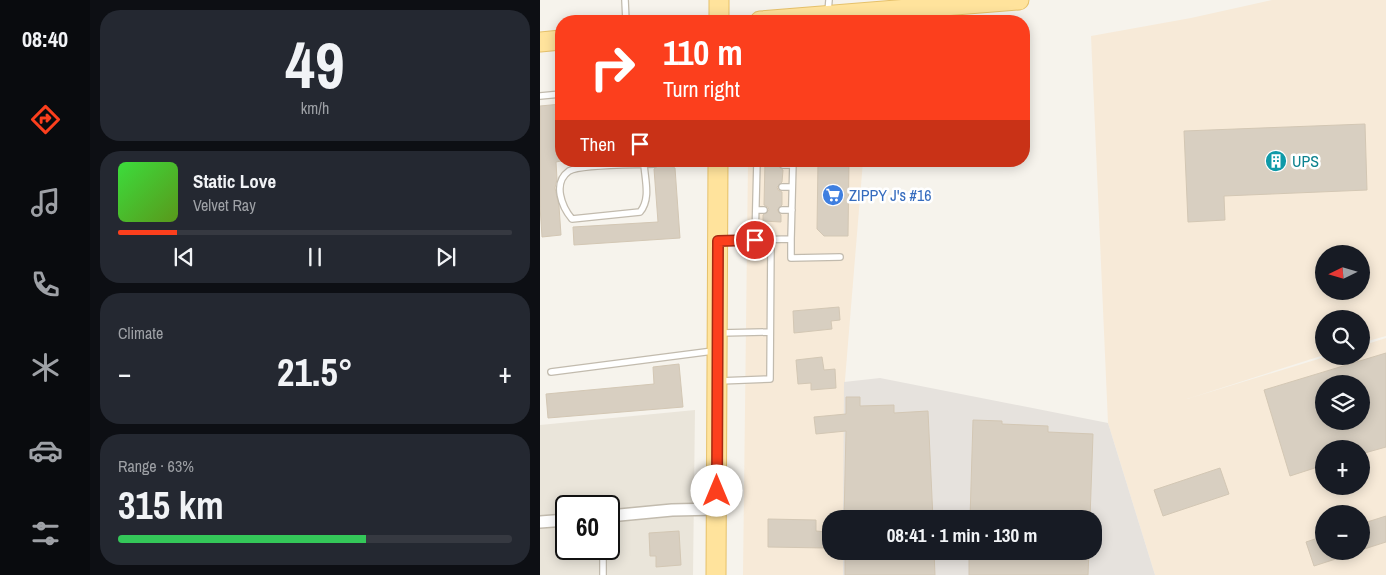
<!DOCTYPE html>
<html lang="en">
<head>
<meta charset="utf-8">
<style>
  :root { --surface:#171b24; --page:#242831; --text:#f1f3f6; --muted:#9ea1a6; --line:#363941; --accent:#fc3f1d }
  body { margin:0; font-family:"Archivo Narrow",sans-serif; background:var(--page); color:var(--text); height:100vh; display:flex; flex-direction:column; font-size:19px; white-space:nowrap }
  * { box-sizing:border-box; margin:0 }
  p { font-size:16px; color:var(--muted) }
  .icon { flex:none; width:28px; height:28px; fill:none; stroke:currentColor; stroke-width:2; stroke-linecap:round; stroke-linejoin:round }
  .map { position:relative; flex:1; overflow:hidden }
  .drawer { display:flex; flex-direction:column; gap:10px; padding:10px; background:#0d0f14; width:450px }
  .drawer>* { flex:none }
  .guide { position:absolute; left:15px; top:15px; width:475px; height:152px; border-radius:20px; box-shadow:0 2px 12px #0003; background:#fc3f1d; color:#fff; overflow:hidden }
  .needle { width:32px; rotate:265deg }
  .fabs { position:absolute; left:775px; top:245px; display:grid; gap:10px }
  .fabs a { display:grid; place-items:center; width:55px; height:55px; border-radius:50%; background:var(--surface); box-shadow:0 2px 12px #0003; font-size:25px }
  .speed { position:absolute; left:15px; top:495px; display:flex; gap:10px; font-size:25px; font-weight:700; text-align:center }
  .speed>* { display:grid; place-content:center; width:65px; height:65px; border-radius:50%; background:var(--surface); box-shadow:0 2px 12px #0003; line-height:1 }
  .speed .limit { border:2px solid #111; border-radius:8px; background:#fff; color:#111 }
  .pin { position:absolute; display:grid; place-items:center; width:42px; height:42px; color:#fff; margin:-21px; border:2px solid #fff; border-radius:50%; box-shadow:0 1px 5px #0007 }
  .me { position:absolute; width:55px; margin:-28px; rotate:0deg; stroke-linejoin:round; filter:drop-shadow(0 0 4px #0008) }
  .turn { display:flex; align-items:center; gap:18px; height:105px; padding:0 25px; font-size:22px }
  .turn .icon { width:65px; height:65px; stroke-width:2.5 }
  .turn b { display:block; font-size:35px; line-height:42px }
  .then { display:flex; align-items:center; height:48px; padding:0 25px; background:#0003; gap:10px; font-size:19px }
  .big { font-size:38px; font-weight:800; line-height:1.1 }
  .drawer .tile { flex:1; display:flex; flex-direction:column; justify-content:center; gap:8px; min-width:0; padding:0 18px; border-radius:20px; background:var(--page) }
  .drawer .dial { align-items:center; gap:0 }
  .dial b { font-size:65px; line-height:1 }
  .song { display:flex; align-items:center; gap:15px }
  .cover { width:60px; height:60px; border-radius:8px; background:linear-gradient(135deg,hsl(120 70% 55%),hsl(90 70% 35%)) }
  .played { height:5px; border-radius:2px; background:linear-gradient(90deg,var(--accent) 15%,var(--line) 15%) }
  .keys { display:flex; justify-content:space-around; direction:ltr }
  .heat { display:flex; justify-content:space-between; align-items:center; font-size:28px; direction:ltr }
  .charge { height:8px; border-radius:4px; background:linear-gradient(90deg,#34c759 63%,var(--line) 0) }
  .trip { position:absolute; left:282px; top:510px; width:280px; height:50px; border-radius:20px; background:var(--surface); box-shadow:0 2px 12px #0003; font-weight:800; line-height:50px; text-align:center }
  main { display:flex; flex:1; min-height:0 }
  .tabs { display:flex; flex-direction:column; width:90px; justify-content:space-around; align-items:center; background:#090b0e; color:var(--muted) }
  .tabs .icon { width:35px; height:35px }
  .tabs .active { color:var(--accent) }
  .tabs b { font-size:22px; color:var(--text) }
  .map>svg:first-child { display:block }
</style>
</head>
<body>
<main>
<nav class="tabs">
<b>08:40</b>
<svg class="icon active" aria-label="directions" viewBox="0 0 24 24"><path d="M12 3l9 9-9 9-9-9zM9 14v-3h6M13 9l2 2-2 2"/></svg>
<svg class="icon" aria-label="music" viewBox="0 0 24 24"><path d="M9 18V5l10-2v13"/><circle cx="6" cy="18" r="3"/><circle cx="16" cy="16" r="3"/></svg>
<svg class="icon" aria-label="phone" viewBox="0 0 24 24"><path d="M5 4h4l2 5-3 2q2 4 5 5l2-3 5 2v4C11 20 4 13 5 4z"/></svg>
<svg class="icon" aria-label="climate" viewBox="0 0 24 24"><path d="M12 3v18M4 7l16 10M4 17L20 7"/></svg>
<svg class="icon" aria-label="car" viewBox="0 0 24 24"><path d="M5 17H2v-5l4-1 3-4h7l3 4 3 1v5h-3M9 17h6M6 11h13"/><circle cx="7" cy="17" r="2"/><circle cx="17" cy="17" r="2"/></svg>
<svg class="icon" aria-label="filters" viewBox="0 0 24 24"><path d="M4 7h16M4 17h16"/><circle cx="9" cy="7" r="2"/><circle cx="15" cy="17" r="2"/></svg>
</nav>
<section class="drawer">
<div class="tile dial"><b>49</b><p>km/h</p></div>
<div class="tile">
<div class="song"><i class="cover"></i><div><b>Static Love</b><p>Velvet Ray</p></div></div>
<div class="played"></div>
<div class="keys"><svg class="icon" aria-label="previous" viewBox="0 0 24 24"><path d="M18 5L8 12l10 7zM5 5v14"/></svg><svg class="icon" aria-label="pause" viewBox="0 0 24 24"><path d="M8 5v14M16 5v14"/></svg><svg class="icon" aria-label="next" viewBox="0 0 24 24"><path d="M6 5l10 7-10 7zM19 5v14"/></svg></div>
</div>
<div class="tile"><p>Climate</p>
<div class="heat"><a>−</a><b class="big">21.5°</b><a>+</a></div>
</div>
<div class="tile"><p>Range · 63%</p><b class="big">315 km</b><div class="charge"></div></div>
</section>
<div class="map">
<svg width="846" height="575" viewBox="0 0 846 575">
  <rect width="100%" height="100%" fill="#f6f3ec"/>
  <!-- residential -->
  <path fill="#eae5da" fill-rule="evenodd" d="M155,410L153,575H0V425ZM26,506H69V549H26Z"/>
  <!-- commercial -->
  <path fill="#f7ead8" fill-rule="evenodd" d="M732,0H846V336L821,343V319H784V355L647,399L788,356H821V346L846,338V575H615L568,423L551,36L651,18ZM784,254H821V291H784ZM784,384H821V421H784ZM784,449H821V486H784ZM784,514H821V551H784Z
    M208,161H323L305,380L304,519H291V551H303V575H203Z"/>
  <!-- industrial -->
  <path fill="#e6e2dd" d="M340,378L568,423L615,575H303V551H554V519H303L304,382Z"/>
  <!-- building -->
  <path fill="#d8cfc1" stroke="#d3c7b4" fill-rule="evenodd" d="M21,104V161L16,162L17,179L15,188L19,206L21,235L2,237L0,206V106Z
    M825,124L827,190L684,196L685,220L648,222L644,131Z
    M118,161H131V166L135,168L140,238L34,245L33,227L118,222L114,169L118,166Z
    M225,161H240L239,167L243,170L242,182L237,187L238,190L242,192V205L237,210L241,215V222L223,221V215L229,210L228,207L224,205Z
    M278,161H309L308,236H284L277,229Z
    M299,307L300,320L291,321L292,329L254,333L253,311Z
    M846,353V447L821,454V449H784V465L750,476L724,390ZM784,384H821V421H784Z
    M282,357L284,370L295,369L296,388L271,390V383L258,384L256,360Z
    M139,364L143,407L8,418L6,394L114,384L113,367Z
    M306,397H320V406L354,405V413L388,411L393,519H304L306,431L276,434L274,417L306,414Z
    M433,420L462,421V424L508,426V432L553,434L550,519H430Z
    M680,468L689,494L623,516L614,490Z
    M846,516V542L821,550V524Z
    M228,519L276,520V531L286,532V548L228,547Z
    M139,531L141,565L116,567V556H110L109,533Z
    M784,536V551H810L811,554L774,566L766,542Z
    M305,551H394L395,575H305Z
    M429,551H549L548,575H429Z"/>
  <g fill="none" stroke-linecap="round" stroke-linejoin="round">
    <!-- service casing -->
    <g stroke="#c2bbae" stroke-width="8">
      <path id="service" d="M85,0L86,21
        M288,12L289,0
        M0,96L21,94
        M135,163L174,161
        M104,164C105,180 111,199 100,212L32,219C22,207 12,183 29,171C41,164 97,165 114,164
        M243,165H253
        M242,187H252
        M216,210H224
        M242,210H252
        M251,239V258L300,257
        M215,240L217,161
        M180,241L251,239L253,161
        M180,333L230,332
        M11,372L173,351
        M179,381L230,379L231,239
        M63,549V575"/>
    </g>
    <!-- minor casing -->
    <g stroke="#c2bbae" stroke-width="14">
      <path id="minor" d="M69,516L132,510L177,509
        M0,522L26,520"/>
    </g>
    <!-- primary casing -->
    <g stroke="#e6c16a" stroke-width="21">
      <path id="primary" d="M179,21V0
        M220,21L479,0
        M0,42L21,40
        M176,575L178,161"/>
    </g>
    <!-- service -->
    <use href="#service" stroke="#fff" stroke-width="5.5"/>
    <!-- minor -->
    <use href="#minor" stroke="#fff" stroke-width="11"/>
    <!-- primary -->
    <use href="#primary" stroke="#ffe39c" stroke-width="19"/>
  </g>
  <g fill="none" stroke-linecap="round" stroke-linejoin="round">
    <!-- route casing -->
    <g stroke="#a42913" stroke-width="12">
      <path id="route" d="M177,491L178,241L215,240"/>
    </g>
    <!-- route -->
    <use href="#route" stroke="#fc3f1d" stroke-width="9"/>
  </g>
  <!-- icons -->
  <defs>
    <g id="building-disc" transform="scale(1.125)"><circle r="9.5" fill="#0f9aa8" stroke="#fff"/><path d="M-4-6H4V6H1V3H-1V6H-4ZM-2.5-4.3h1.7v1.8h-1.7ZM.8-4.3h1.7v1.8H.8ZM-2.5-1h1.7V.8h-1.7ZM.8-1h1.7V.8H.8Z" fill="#fff"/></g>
    <g id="supermarket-disc" transform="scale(1.125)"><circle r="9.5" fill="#3f7fe0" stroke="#fff"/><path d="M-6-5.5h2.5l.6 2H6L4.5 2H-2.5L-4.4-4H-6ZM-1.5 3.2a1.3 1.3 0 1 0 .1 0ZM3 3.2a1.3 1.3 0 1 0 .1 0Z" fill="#fff"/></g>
  </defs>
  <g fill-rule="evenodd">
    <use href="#building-disc" x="736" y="161"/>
    <use href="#supermarket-disc" x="293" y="195"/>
  </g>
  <g text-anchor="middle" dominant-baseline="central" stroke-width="5" stroke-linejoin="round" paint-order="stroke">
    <!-- culture labels -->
    <g font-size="16" fill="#0d838f" stroke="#fff" text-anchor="start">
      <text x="752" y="161">UPS</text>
    </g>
    <!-- shop labels -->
    <g font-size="16" fill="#366cbe" stroke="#fff" text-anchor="start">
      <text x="309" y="195">ZIPPY J's #16</text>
    </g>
  </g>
</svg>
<div class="fabs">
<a><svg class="needle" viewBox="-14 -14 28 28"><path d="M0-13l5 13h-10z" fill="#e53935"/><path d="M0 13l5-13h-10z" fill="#9ea1a6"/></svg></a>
<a><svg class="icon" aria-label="search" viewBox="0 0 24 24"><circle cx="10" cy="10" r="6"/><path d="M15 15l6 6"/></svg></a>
<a><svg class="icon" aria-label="layers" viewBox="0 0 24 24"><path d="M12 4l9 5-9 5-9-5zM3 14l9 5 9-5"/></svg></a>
<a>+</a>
<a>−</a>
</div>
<div class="speed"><div class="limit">60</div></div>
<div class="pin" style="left:215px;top:240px;background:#d93025"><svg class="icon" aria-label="arrive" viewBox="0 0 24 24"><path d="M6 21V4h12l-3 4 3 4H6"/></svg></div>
<svg class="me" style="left:177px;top:491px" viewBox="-20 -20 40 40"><circle r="19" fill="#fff"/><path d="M0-13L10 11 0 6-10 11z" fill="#fc3f1d"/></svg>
<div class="trip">08:41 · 1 min · 130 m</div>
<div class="guide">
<div class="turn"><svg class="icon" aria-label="right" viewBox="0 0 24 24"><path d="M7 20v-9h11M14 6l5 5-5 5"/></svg><div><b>110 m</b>Turn right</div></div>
<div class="then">Then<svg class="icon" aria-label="arrive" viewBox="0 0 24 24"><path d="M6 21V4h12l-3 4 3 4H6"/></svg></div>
</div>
</div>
</main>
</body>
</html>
